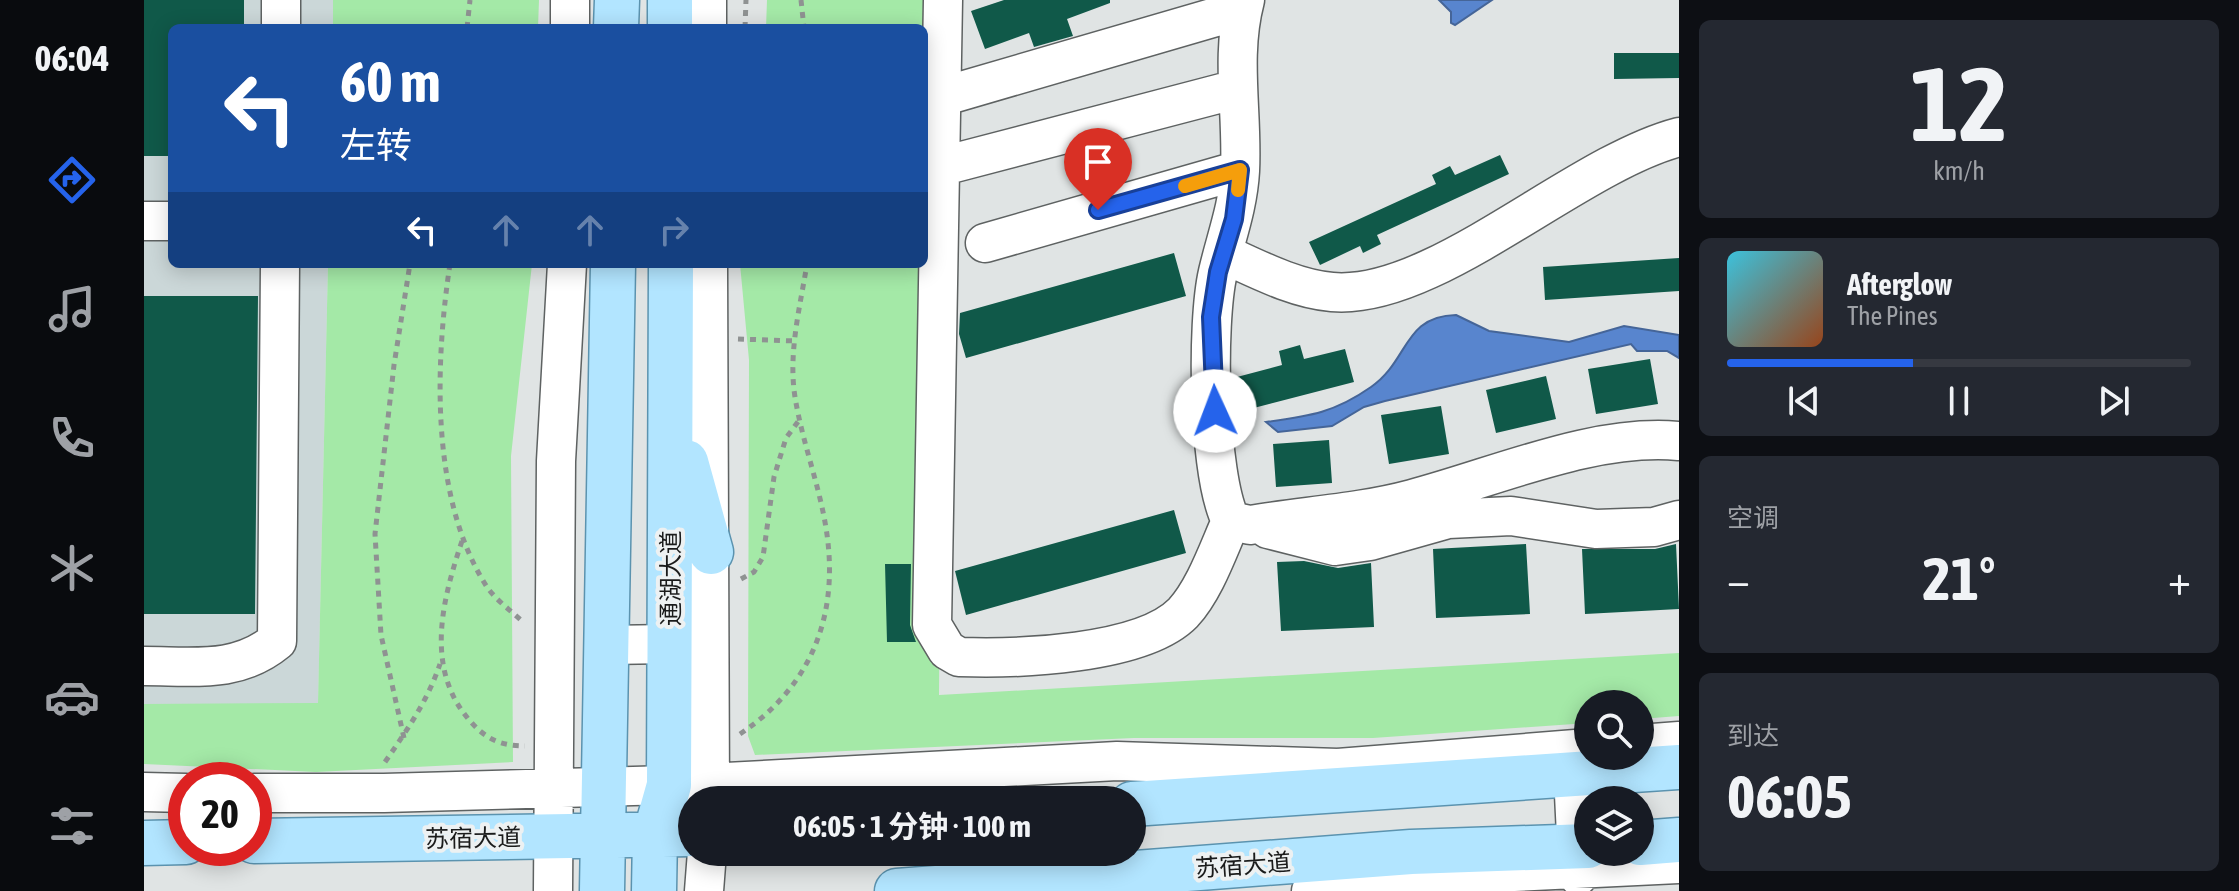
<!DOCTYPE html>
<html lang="zh">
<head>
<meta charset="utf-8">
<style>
  :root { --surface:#171b24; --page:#242831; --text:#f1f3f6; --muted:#9ea1a6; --line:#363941; --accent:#2563eb }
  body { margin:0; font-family:"Asap Condensed","Noto Sans SC",sans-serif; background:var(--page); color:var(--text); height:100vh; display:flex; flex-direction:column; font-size:30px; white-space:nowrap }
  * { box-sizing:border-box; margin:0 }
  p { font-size:26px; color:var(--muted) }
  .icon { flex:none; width:44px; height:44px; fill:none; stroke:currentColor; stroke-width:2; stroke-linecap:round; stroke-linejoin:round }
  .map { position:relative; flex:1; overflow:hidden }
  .side { display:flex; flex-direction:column; gap:20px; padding:20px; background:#0d0f14; width:560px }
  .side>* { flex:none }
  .guide { position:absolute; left:24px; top:24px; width:760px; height:244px; border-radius:12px; box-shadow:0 4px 20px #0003; background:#1a4fa0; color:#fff; overflow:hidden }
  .controls { position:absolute; left:1430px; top:690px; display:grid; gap:16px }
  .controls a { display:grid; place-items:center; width:80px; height:80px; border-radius:50%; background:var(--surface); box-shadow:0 4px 20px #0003; font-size:40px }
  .speed { position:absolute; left:24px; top:762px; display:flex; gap:16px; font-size:40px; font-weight:700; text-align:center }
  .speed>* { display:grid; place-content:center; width:104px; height:104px; border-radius:50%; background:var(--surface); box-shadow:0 4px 20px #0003; line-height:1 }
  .speed .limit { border:12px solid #d22; background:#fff; color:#111 }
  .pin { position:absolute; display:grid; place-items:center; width:68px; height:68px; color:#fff; margin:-82px -34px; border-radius:50% 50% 50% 0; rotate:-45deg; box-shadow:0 0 8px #0007 }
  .pin .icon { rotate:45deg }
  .me { position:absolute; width:88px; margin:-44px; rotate:358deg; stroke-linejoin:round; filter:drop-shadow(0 0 6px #0008) }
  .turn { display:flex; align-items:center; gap:28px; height:168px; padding:0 40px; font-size:36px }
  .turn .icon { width:104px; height:104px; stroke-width:2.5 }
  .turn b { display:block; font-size:56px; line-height:68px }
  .lanes { display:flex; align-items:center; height:76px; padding:0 40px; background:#0003; justify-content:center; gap:40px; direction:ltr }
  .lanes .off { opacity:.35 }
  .big { font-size:60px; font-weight:700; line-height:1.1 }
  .side .card { flex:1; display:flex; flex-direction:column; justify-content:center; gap:12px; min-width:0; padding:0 28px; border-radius:12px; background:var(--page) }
  .side .dial { align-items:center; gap:0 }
  .dial b { font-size:104px; line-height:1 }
  .song { display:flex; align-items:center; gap:24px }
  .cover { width:96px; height:96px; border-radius:12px; background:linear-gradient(135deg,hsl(190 70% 55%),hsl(20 70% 35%)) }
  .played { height:8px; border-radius:4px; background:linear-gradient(90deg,var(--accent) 40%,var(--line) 40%) }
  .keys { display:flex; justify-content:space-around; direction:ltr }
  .heat { display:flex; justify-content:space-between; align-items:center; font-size:44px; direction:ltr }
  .trip { position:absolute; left:534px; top:786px; width:468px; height:80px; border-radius:40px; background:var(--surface); box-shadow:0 4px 20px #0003; font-weight:700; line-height:80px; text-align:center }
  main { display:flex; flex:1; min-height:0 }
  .tab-bar { display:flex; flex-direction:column; width:144px; justify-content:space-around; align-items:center; background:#090b0e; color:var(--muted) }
  .tab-bar .icon { width:56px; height:56px }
  .tab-bar .active { color:var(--accent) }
  .tab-bar b { font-size:36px; color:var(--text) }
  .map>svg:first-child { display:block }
</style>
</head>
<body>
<main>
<nav class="tab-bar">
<b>06:04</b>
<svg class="icon active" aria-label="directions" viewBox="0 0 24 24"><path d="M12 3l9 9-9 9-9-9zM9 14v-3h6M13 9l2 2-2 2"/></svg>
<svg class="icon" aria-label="music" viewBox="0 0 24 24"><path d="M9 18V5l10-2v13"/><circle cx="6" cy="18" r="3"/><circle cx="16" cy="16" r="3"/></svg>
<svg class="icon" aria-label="phone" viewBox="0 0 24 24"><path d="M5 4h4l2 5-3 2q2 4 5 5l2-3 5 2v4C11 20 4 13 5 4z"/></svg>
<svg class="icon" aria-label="climate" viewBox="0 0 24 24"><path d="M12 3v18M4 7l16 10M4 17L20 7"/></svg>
<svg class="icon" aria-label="car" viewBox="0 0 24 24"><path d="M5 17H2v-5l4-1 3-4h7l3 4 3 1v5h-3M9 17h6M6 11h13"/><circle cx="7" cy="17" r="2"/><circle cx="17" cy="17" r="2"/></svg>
<svg class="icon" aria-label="filters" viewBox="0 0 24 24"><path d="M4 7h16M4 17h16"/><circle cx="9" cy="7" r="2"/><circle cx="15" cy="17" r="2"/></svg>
</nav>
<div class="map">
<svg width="1535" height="891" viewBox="0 0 1535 891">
  <rect width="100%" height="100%" fill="#e0e4e4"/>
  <!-- built -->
  <path fill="#cbd7d8" d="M0,0H189V28H28V264H184L174,704H0Z"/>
  <!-- green -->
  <path fill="#a4e9a7" d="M189,0H395L394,28H189Z
    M623,0H800L795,695L1535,653V716L1496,719V704H1444V723L1229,738H990L611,755L604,736L605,360L596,264H780V28H622Z
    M184,264H388L367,456L369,762L172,772L0,764V704L174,703Z"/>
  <!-- water -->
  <path fill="#5885ce" stroke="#456598" stroke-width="2" d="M1295,0H1348L1311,25L1307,23V12Z
    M1312,315L1345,331L1425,342L1480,326L1535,335V358L1523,351H1493L1487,344L1241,401L1220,407L1188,426L1134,432L1122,422C1165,416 1190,413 1227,387C1265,361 1259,316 1312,315Z"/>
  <!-- building -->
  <path fill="#105949" d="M0,0H100V28H28V156H0Z
    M860,0H966V3L923,19L929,36L890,47L885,33L841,49L827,11Z
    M1470,53H1535V78L1470,79Z
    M1356,155L1365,174L1233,235L1237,244L1219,253L1216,246L1176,265L1165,242L1292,184L1288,175L1306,166L1311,175Z
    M1030,253L1042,296L822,358L815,334L816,313Z
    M1535,258V291L1401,300L1399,267Z
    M0,296H114L111,614H0Z
    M1156,345L1160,359L1201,349L1210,382L1102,410L1093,377L1138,365L1135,351Z
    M1506,359L1514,404L1452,414L1444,369Z
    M1402,376L1412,419L1352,433L1342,390Z
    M1297,406L1305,454L1245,464L1237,415Z
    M1185,440L1188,483L1132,487L1129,444Z
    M1030,510L1042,553L822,615L811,571Z
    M1382,544L1386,614L1292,618L1289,549Z
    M1532,544L1535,609L1441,614L1438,549H1511Z
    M1160,561L1194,568L1227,563L1230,627L1137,631L1133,562Z
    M741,564H767L766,625L772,642H743Z"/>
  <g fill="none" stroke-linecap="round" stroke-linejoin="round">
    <!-- minor casing -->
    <g stroke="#5e6262" stroke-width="41">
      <path id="minor" d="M799,0L788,625L803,650L815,657C872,659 998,655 1039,613C1061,589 1074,550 1087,521
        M1101,0C1086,57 1099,113 1096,171C1094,207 1082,238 1074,272C1062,323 1064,475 1087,521L1106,525C1159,516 1216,513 1268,499C1352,477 1449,433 1535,441
        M137,28V0
        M426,28V0
        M563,28V0
        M797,97L1099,9
        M795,167L1093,89
        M0,221H28
        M841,243L1096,170
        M1080,254C1113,269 1151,289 1188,292C1290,301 1429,165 1535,137
        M564,264L566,800
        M1124,529L1191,546L1226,541L1304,519L1367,516L1452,529L1510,527L1535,520
        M463,645L526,644
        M0,666C50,666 93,674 133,641L136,264
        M1496,744L1535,741
        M1429,774L1434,876
        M0,792L42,793
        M110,793H240L525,785L973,761L1194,768L1444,748
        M409,891L412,461L423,264
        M560,891L563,852
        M1167,891L1329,874L1535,864"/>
    </g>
    <!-- major casing -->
    <g stroke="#5b93af" stroke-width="47">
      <path id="major" d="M526,0V28
        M472,28L473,0
        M542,462L567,552
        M988,804L1535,767
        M110,841L548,834
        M0,843L42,842
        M1496,843L1535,840
        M458,891L469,264
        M510,891L511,835L525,785L527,264
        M753,891L1267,852L1444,846"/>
    </g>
    <!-- path -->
    <path stroke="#8f9292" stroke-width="5" stroke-dasharray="6 6" stroke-linecap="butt" d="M657,0L660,28
      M323,28L326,0
      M601,28L602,0
      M306,264C291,363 286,499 343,587C352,600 366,610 378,621
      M594,339L652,341
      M318,541C298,601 280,670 327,722C342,739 357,746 381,746
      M597,579L610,572L619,557L630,477L642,438L656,419
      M596,734C668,686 696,614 682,528C675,484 658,441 651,397C644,353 656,307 663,264
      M260,738L237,635L231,534L250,365L266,264
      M241,762C263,730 283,702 296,664"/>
    <!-- minor -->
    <use href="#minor" stroke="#fff" stroke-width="38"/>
    <!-- major -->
    <use href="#major" stroke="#b2e5ff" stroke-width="44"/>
  </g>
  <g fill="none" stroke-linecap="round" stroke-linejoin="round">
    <!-- route casing -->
    <g stroke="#184099" stroke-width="20">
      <path id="route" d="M954,210L1096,170L1090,219L1074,272L1067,317L1071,411"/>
    </g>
    <!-- route -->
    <use href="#route" stroke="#2563eb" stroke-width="14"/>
    <!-- slow -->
    <path stroke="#f59e0b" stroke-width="14" d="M1041,186L1096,170L1094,190"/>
  </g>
  <g text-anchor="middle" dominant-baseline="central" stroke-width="8" stroke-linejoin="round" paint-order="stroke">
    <!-- street labels -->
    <g font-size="24" fill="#1a1b1b" stroke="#edf1f2">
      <text transform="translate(526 578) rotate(-90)">通湖大道</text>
      <text transform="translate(329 838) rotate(-1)">苏宿大道</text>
      <text transform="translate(1099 865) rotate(-4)">苏宿大道</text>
    </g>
  </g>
</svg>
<div class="controls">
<a><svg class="icon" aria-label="search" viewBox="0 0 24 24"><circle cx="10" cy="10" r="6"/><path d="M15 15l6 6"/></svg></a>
<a><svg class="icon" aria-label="layers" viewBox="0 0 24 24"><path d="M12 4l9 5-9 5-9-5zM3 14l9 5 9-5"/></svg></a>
</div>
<div class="speed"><div class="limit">20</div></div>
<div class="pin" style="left:954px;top:210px;background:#d93025"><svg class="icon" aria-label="arrive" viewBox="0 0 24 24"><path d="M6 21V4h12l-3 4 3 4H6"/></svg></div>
<svg class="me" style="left:1071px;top:411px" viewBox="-20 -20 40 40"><circle r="19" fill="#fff"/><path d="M0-13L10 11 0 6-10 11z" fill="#2563eb"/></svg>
<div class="trip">06:05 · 1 分钟 · 100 m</div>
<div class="guide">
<div class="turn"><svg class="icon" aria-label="left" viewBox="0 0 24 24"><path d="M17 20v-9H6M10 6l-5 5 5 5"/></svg><div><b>60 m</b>左转</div></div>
<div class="lanes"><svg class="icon" aria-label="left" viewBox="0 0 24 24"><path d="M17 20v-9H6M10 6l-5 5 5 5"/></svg><svg class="icon off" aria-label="ahead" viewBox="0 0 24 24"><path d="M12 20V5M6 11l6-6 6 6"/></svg><svg class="icon off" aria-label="ahead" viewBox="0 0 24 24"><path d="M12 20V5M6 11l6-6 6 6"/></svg><svg class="icon off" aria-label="right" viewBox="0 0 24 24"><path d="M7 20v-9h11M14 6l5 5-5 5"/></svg></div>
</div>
</div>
<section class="side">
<div class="card dial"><b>12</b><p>km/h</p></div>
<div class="card">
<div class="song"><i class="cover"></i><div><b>Afterglow</b><p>The Pines</p></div></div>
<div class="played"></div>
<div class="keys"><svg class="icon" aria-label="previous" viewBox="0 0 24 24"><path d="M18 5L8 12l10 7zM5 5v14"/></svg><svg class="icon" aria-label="pause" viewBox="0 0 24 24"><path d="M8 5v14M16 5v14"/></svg><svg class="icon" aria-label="next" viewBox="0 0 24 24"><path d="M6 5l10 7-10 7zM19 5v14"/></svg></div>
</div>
<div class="card"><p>空调</p>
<div class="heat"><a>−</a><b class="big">21°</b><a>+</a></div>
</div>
<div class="card"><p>到达</p><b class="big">06:05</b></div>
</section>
</main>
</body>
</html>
